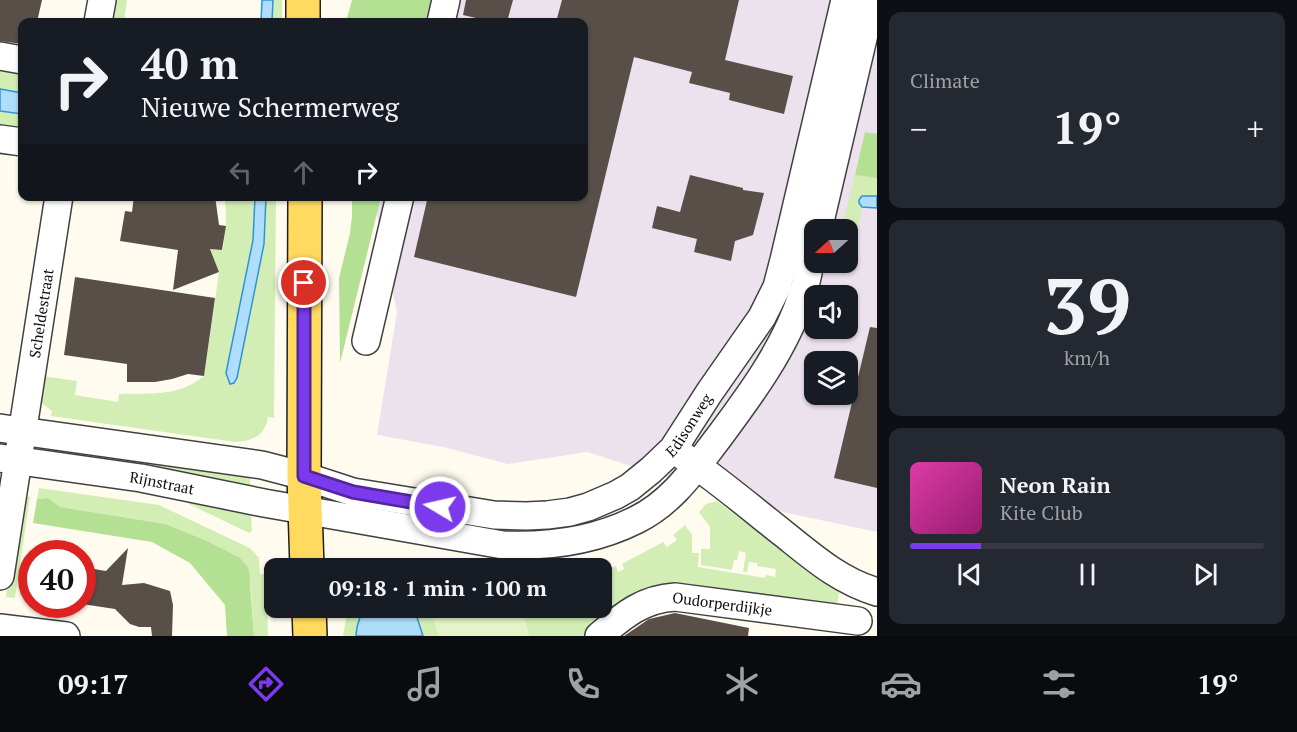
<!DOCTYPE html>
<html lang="en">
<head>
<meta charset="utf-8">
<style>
  :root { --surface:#171b24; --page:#242831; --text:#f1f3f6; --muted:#9ea1a6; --line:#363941; --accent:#7c3aed }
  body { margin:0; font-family:"PT Serif",serif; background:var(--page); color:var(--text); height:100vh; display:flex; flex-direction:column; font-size:22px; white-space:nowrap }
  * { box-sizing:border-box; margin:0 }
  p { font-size:20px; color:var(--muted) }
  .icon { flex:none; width:33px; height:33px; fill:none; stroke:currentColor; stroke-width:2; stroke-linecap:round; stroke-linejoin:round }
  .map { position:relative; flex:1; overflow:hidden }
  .panel { display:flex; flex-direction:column; gap:12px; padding:12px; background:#0d0f14; width:420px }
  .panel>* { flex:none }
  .top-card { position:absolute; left:18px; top:18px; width:570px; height:183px; border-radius:12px; box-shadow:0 2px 4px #0004; background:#171b24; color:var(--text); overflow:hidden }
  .needle { width:39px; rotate:249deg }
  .tools { position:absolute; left:804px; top:219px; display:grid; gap:12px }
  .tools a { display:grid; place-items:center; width:54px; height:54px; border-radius:12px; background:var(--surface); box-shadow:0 2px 4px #0004; font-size:30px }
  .speed { position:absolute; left:18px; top:540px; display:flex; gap:12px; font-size:30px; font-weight:700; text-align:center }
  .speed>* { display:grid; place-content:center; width:78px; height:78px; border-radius:50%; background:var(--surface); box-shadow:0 2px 4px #0004; line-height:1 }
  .speed .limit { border:9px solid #d22; background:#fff; color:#111 }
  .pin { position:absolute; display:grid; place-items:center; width:51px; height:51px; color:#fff; margin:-26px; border:3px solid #fff; border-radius:50%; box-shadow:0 2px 6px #0007 }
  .me { position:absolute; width:66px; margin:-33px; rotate:279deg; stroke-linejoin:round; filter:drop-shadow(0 0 4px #0008) }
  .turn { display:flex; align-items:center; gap:21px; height:126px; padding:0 24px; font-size:27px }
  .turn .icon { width:78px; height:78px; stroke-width:2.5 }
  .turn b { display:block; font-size:42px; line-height:51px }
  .lanes { display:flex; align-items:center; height:57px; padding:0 24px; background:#0003; justify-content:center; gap:30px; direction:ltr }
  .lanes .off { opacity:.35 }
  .big { font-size:45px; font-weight:800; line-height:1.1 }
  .panel .card { flex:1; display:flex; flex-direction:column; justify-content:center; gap:9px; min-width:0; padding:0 21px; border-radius:12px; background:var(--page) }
  .panel .dial { align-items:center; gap:0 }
  .dial b { font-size:78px; line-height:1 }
  .song { display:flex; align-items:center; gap:18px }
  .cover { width:72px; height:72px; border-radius:9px; background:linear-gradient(135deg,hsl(320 70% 55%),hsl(320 70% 35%)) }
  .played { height:6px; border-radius:3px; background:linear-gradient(90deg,var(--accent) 20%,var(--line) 20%) }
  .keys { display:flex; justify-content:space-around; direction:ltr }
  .heat { display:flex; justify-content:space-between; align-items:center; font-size:33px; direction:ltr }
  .trip { position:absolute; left:264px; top:558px; width:348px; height:60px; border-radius:12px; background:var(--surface); box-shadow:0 2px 4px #0004; font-weight:800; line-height:60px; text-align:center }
  .menu { display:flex; height:96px; justify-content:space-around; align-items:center; background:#090b0e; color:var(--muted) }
  .menu .icon { width:42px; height:42px }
  .menu .selected { color:var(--accent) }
  .menu b { font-size:27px; color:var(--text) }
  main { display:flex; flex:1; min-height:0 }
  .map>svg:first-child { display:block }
</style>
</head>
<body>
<main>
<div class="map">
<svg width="877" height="636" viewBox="0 0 877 636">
  <rect width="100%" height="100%" fill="#fffcef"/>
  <!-- industrial -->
  <path fill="#ece2ee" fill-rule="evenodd" d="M352,0H877V532L759,507L587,452L508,464L443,447L377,435L397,312L373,197L584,196V22H349ZM814,230H848V262H814ZM814,296H848V328H814ZM814,362H848V394H814Z"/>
  <!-- green -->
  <path fill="#d2eeb5" d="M115,0H127L124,22H112Z
    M273,0H282V22H272Z
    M0,65L22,68V93L0,89Z
    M0,111L22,114V134L0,130Z
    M855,175L877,178V196H864L860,204L862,207L854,250L848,249V230H841Z
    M224,197H255L253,240L234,383L237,378L264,244L266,197H276L274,418L268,417C265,436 253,441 235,442L51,416L52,411L39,401L43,376L77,381L75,395L118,402L119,394C143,393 171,396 192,384C196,382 201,378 204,376L219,272L210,249L223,250C225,232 228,215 224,197Z
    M51,443L250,473V489L48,460Z
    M39,488L159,505L250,548L259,558L260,574H266L268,636H254L251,589L239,557L205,540L167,524L59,507L48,498L37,499Z
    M20,496L30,497L15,598L6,597Z
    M190,501L251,512L252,531L249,533L189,504L188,503Z
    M717,501L839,593L836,613L687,586L594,636H529L521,608H602V570L616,566L618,572L624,569L622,564L663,542L667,547L677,540L673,535L685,525L692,535V553H699L698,567L765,578L766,575L775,577L776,569L757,566V563L749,562L747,572H743L746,553L739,551L737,560H734L732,570L701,565V549H710V527L699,512L706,504Z
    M382,561L387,562L432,568H369L373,565Z
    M348,608H363L357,627L356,636H343Z
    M414,608H460L433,615L439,636H423Z"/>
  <!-- forest -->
  <path fill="#b4e093" d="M352,0H431L425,22H346Z
    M865,132L877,134V178L855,175Z
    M352,197H381L340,363L339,278L350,233L352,216Z
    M48,498L60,507L166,524L205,540L239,557L247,566L249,571L254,636H227L225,605L190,563L152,542L33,523L37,499Z"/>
  <!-- pitch -->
  <path fill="#e4f4c8" d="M460,608H521L529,636H439L433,615Z"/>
  <!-- water -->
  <path fill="#afdefc" stroke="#2f93d9" stroke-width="1.5" d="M262,0H273L272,22H261Z
    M0,89L22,93V114L0,111Z
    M862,196H877V208L862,207L859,203V200Z
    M255,197H266L264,244L237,378L234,383L230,384L226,373L253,240Z
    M363,608H414L423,636H356L357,627Z"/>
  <!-- building -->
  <path fill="#584f49" d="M0,0H42L37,22H22V44L0,41Z
    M466,0H513L507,22H493L463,15Z
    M562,0H739L725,60L793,76L784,114L729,100L730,93L689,83L692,72L634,57L576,297L414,257L428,196H584V22H556Z
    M690,175L743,188V190L764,193L753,235L735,241L731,261L694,252L697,239L652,228L657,206L680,212Z
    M134,196H215L219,225L226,226L222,250L210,249L219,272L173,290L178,250L120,241L125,211L132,212Z
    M75,277L215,298L204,376L188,374L172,379L155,382H127V364L64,355Z
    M870,327L877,328V488L834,478Z
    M128,548L122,585L144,583L170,591L173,605L172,636H152L151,627H139L130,624L115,609L82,604V567L106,571Z
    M675,613L749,628L748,636H624L649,619Z"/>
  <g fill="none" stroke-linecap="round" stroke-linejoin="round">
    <!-- minor casing -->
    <g stroke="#414141" stroke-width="30">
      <g id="minor">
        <path d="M98,22L102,0"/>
        <path d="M441,22L446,0"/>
        <path d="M0,56L22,60"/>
        <path d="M0,139L22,142"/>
        <path d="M818,230L872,0"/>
        <path d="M366,341L400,196"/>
        <path id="s1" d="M0,428L262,465L304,476L353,492L494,515L526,516L547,515L570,512L588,507L616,495L630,487L651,470L673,449L709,393L762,317L777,287L784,260L845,0"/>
        <path d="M683,456C718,480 751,508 784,534C814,558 840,581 877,592"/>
        <path id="s2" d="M0,458L141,478L264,503L503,545C550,547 594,541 636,520C673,502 695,468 719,437C751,394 785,348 802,296C808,279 810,260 814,243"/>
        <path id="s3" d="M0,576L59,196"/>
        <path d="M0,628L66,636"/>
        <path id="s4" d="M599,636C623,616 642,599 675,597L858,621"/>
      </g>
    </g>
    <!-- major casing -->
    <g stroke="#1f1f1f" stroke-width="36">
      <path id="major" d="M303,0V22
        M305,196L304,476L307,568
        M309,608L310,636"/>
    </g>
    <!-- minor -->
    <use href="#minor" stroke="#fff" stroke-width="27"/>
    <!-- major -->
    <use href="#major" stroke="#ffda5f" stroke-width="33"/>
  </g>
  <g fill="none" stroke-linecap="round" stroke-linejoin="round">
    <!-- route casing -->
    <g stroke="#51269a" stroke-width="15">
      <path id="route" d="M304,283V476L353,492L440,507"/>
    </g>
    <!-- route -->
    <use href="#route" stroke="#7c3aed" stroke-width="10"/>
  </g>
  <g text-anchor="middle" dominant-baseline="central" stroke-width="6" stroke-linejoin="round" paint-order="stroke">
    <!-- street labels -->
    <g font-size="15" fill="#0e0e0e" stroke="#fff">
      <text stroke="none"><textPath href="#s3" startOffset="266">Scheldestraat</textPath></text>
      <text stroke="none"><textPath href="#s1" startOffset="730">Edisonweg</textPath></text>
      <text stroke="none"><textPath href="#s2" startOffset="164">Rijnstraat</textPath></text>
      <text stroke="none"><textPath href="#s4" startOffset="135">Oudorperdijkje</textPath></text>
    </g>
  </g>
</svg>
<div class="tools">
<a><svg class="needle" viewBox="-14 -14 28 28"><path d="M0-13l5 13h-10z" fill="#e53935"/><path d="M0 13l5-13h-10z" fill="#9ea1a6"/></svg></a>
<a><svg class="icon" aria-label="sound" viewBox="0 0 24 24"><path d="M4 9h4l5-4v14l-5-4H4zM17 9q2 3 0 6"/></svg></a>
<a><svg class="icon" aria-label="layers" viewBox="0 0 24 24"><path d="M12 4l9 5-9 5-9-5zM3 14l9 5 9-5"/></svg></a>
</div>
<div class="speed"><div class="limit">40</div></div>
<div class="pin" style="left:304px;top:283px;background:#d93025"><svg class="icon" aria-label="arrive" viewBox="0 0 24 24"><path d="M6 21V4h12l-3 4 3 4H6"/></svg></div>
<svg class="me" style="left:440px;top:507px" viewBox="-20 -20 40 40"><circle r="17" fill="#7c3aed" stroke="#fff" stroke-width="3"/><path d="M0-11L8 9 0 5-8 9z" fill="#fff"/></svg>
<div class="trip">09:18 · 1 min · 100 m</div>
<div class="top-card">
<div class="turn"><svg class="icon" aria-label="right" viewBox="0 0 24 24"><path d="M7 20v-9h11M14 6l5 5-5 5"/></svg><div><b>40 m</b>Nieuwe Schermerweg</div></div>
<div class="lanes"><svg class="icon off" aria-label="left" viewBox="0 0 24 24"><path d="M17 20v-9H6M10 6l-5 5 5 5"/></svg><svg class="icon off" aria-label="ahead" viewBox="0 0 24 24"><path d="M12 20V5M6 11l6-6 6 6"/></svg><svg class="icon" aria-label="right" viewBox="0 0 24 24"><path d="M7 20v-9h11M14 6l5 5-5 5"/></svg></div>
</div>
</div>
<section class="panel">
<div class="card"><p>Climate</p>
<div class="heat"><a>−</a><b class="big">19°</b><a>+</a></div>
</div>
<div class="card dial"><b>39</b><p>km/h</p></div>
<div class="card">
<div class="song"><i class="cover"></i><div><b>Neon Rain</b><p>Kite Club</p></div></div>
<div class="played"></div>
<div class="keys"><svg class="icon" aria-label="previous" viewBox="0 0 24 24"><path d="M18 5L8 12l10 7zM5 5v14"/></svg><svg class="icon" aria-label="pause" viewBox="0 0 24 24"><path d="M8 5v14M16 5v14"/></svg><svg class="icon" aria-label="next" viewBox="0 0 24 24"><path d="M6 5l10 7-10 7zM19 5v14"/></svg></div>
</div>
</section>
</main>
<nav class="menu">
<b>09:17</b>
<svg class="icon selected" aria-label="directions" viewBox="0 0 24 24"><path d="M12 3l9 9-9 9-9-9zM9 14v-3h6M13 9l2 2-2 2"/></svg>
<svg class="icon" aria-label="music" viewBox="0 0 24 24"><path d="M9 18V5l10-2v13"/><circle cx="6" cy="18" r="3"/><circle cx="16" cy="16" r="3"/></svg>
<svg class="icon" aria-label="phone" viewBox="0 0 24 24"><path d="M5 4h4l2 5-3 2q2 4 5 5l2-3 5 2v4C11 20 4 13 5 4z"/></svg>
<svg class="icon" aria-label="climate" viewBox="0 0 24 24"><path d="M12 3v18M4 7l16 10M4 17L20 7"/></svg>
<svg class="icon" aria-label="car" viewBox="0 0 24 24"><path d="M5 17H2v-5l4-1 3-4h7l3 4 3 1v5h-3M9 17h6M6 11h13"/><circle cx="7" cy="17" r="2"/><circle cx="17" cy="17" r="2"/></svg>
<svg class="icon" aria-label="filters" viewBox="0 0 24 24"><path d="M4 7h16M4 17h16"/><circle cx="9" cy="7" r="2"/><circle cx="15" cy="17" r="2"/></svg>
<b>19°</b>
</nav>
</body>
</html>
